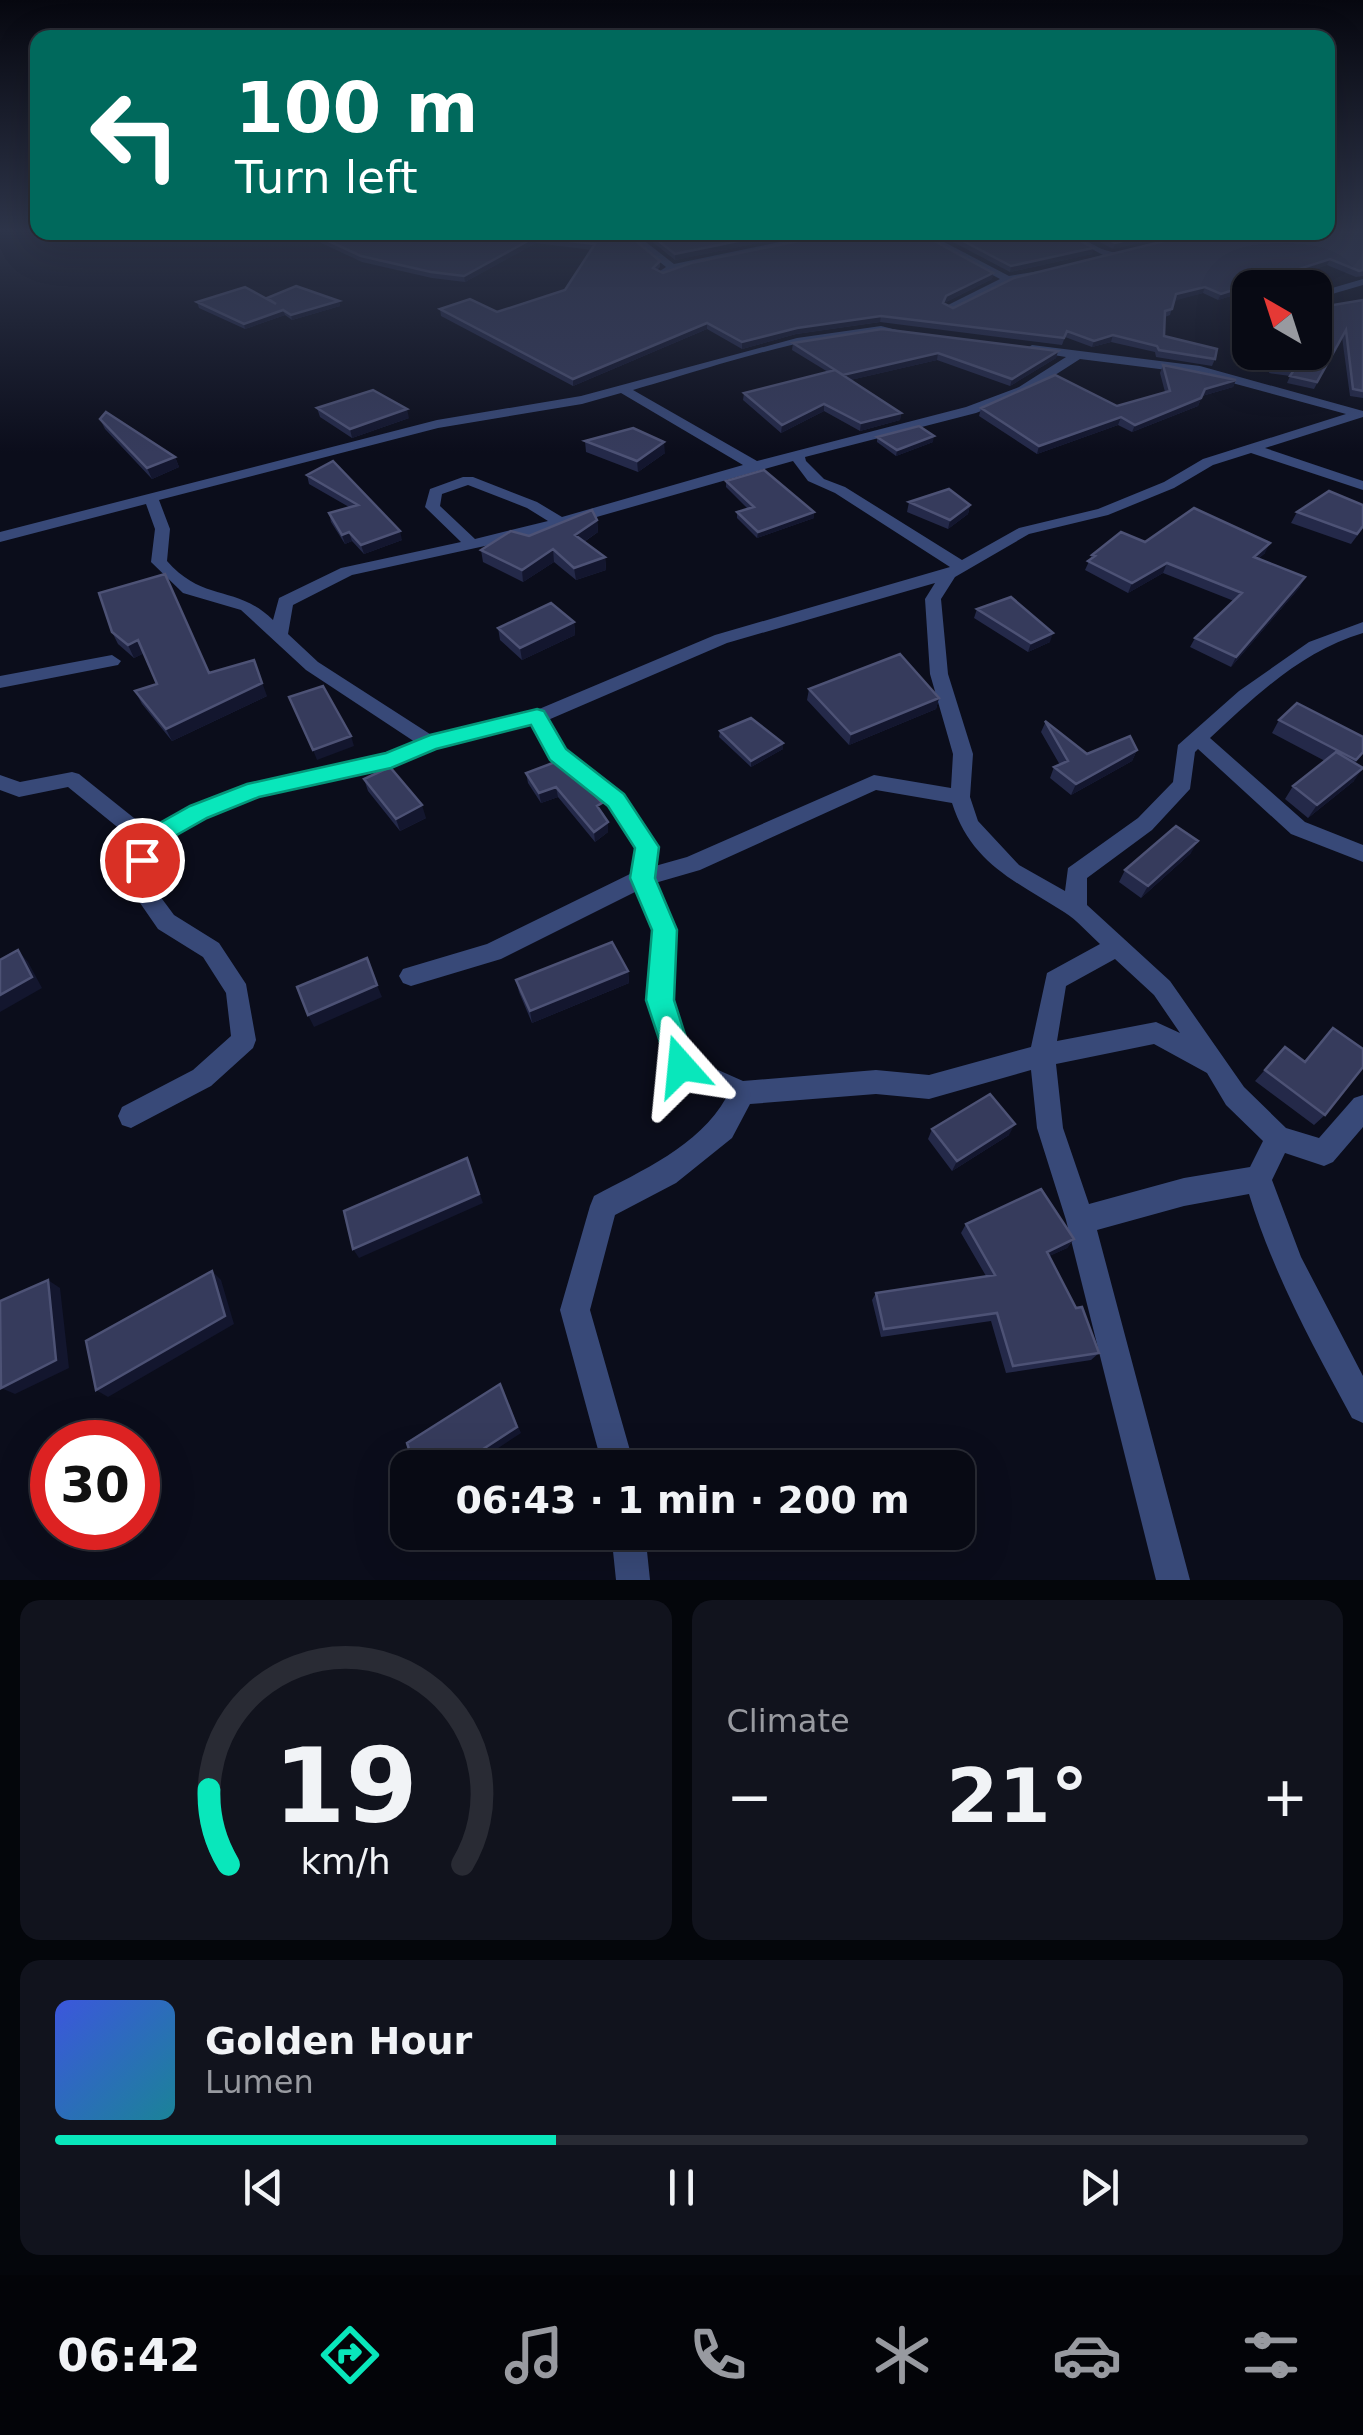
<!DOCTYPE html>
<html lang="en">
<head>
<meta charset="utf-8">
<style>
  :root { --surface:#080a14; --page:#11131d; --text:#f1f3f6; --muted:#989aa0; --line:#292b34; --accent:#09e7bb }
  body { margin:0; font-family:"DejaVu Sans",sans-serif; background:var(--page); color:var(--text); height:100vh; display:flex; flex-direction:column; font-size:38px; white-space:nowrap }
  * { box-sizing:border-box; margin:0 }
  p { font-size:32px; color:var(--muted) }
  .icon { flex:none; width:55px; height:55px; fill:none; stroke:currentColor; stroke-width:2; stroke-linecap:round; stroke-linejoin:round }
  .map { position:relative; height:1580px; overflow:hidden }
  .sheet { display:flex; flex-direction:column; gap:20px; padding:20px; background:#04060b; flex:1 }
  .sheet>* { flex:none }
  .hud { position:absolute; left:30px; top:30px; width:1305px; height:210px; border-radius:20px; box-shadow:0 10px 40px #0002,0 0 0 2px var(--line); background:#00695c; color:#fff; overflow:hidden }
  .needle { width:65px; rotate:321deg }
  .tools { position:absolute; left:1232px; top:270px; display:grid; gap:20px }
  .tools a { display:grid; place-items:center; width:100px; height:100px; border-radius:20px; background:var(--surface); box-shadow:0 10px 40px #0002,0 0 0 2px var(--line); font-size:50px }
  .speed { position:absolute; left:30px; top:1420px; display:flex; gap:20px; font-size:50px; font-weight:700; text-align:center }
  .speed>* { display:grid; place-content:center; width:130px; height:130px; border-radius:50%; background:var(--surface); box-shadow:0 10px 40px #0002,0 0 0 2px var(--line); line-height:1 }
  .speed .limit { border:15px solid #d22; background:#fff; color:#111 }
  .pin { position:absolute; display:grid; place-items:center; width:85px; height:85px; color:#fff; margin:-42px; border:5px solid #fff; border-radius:50%; box-shadow:0 2px 10px #0007 }
  .me { position:absolute; width:110px; margin:-55px; rotate:342deg; stroke-linejoin:round; filter:drop-shadow(0 0 8px #0008) }
  .turn { display:flex; align-items:center; gap:35px; height:210px; padding:0 40px; font-size:45px }
  .turn .icon { width:130px; height:130px; stroke-width:2.5 }
  .turn b { display:block; font-size:70px; line-height:85px }
  .big { font-size:75px; font-weight:800; line-height:1.1 }
  .sheet .tile { flex:1; display:flex; flex-direction:column; justify-content:center; gap:15px; min-width:0; padding:0 35px; border-radius:20px; background:var(--page) }
  .sheet .dial { align-items:center; gap:0 }
  .dial svg { height:260px; overflow:visible; fill:none; stroke:var(--line); stroke-width:7; stroke-linecap:round; text-anchor:middle }
  .dial text { fill:var(--text); stroke:none }
  .song { display:flex; align-items:center; gap:30px }
  .cover { width:120px; height:120px; border-radius:15px; background:linear-gradient(135deg,hsl(230 70% 55%),hsl(190 70% 35%)) }
  .played { height:10px; border-radius:5px; background:linear-gradient(90deg,var(--accent) 40%,var(--line) 40%) }
  .keys { display:flex; justify-content:space-around; direction:ltr }
  .heat { display:flex; justify-content:space-between; align-items:center; font-size:55px; direction:ltr }
  .sheet .tiles { flex:1; display:grid; gap:20px; grid-template-columns:1fr 1fr }
  .tile:last-child { grid-column:span 2 }
  .trip { position:absolute; left:390px; top:1450px; width:585px; height:100px; border-radius:20px; background:var(--surface); box-shadow:0 10px 40px #0002,0 0 0 2px var(--line); font-weight:800; line-height:100px; text-align:center }
  .tab-bar { display:flex; height:160px; justify-content:space-around; align-items:center; background:#030408; color:var(--muted) }
  .tab-bar .icon { width:70px; height:70px }
  .tab-bar .on { color:var(--accent) }
  .tab-bar b { font-size:45px; color:var(--text) }
  .map>svg:first-child { display:block }
</style>
</head>
<body>
<div class="map">
<svg width="1363" height="1580" viewBox="0 0 1363 1580">
  <rect width="100%" height="100%" fill="#0b0d1b"/>
  <g fill="none" stroke-linecap="round" stroke-linejoin="round">
    <!-- street -->
    <path fill="#384978" fill-rule="evenodd" d="M435,232H458L488,240L483,243Z
      M622,232H633L674,264L789,240L794,243L690,265L662,276L657,273L666,267Z
      M913,232H925L1009,276L1046,270L1051,273L1011,282L954,310H946V306L1000,279Z
      M1060,232C1080,232 1092,248 1112,252C1128,256 1195,232 1222,232L1088,265L1084,260L1103,255Z
      M1363,279V285L1315,299V293Z
      M1250,311V317L1236,321L1230,318Z
      M881,326L905,332L899,335C831,324 702,371 633,390L757,461L966,407L1019,387L1066,357L1028,351L1026,349L1032,345L1200,366L1363,411V417L1265,448L1363,481V490L1251,453L1213,465L1174,488L1108,515L1029,534L955,577L941,599L948,674L973,754L970,797L978,821L1019,865L1065,891L1068,868L1138,818L1173,782L1178,745L1239,691L1309,642L1363,622V633C1302,651 1255,696 1210,738L1305,822L1363,845V862L1291,834L1198,749L1195,752L1190,789L1152,830L1087,878V905L1170,981L1244,1087L1286,1128L1319,1138L1354,1098L1363,1095V1127L1333,1162L1324,1166L1285,1153L1272,1180L1301,1257L1363,1376V1423L1352,1418C1313,1346 1273,1273 1249,1194L1184,1206L1097,1230L1190,1580H1156L1066,1220L1037,1128L1031,1070L929,1099L876,1094L750,1104L732,1138L676,1183L615,1215L590,1310L635,1468H603L560,1310L590,1206L594,1196C641,1171 699,1146 726,1098L672,1074L668,1066L648,1001L654,930L637,891L501,959L411,986L403,983L399,976L403,969L487,944L632,873L636,848L609,805L551,759L532,725L435,748L391,767L259,796L205,817L157,845L148,880L174,915L219,943L246,984L256,1040L253,1048L211,1086L131,1128L122,1125L118,1116L122,1107L193,1070L231,1036L226,993L203,957L158,929L129,887L126,881L137,843L68,787L19,797L0,790V775L20,782L72,772L79,774L149,830C183,811 218,792 256,782C309,769 364,764 415,742L306,670L241,610L183,593L151,562L155,529L146,504L0,542V532L437,420L581,396L797,338ZM1080,359L1199,374L1346,414L1203,459L1164,482L1098,509L1019,528L962,560L845,487L824,479L806,461L805,457L976,413L1027,393ZM621,393L743,465L562,517L537,502L473,477H463L430,489L425,507L461,542L341,568L279,598L273,620C236,584 204,603 167,561L170,529L159,500L438,428L582,404ZM793,461L808,481L835,493L950,567L715,635L532,712L433,736L318,662L288,634L293,605L352,575L530,536ZM468,485L527,508L548,521L475,539L440,506L442,494ZM935,583L925,599L930,674L953,754L951,788L874,775L687,857L655,866L658,847L623,795L565,749L548,720L727,643ZM876,790L952,803C971,863 1015,881 1064,912C1077,920 1088,933 1100,944L1047,973L1031,1047L929,1075L876,1070L743,1081L691,1058L672,1001L676,930L655,883L700,870ZM1115,959L1154,995L1180,1033L1156,1022L1057,1041L1066,986ZM1154,1044L1207,1073L1226,1105L1263,1141L1250,1167L1184,1178L1089,1204L1063,1128L1056,1064Z
      M112,655L121,661L118,665L0,688V676Z
      M611,1532H645L650,1580H616Z"/>
  </g>
  <!-- wall -->
  <path fill="#242949" d="M298,232H445L481,241L486,237L472,232H625L660,261V267L657,270L663,273H993L992,279L944,303L953,308L1363,234V276L1356,277L1327,265L1257,288H1250V290L1218,300L1203,293L1174,300L1170,315L1165,317L1164,336L1215,359L1212,366L1156,357L1155,352L1111,342L1092,347L1065,337L1062,345L880,322L796,334L742,349L707,329L573,386L441,316L440,309L497,312L565,290L592,250L536,243L465,282L432,278L362,262Z
    M640,232H811L675,260Z
    M934,232H1065L1093,248L1092,254L1010,272Z
    M1081,232H1184L1113,249Z
    M267,299L339,301L340,306L292,320L285,315L245,329L199,308L197,302Z
    M1363,300V398L1350,396L1342,337L1314,389L1287,383L1290,376L1269,373L1274,352H1315Z
    M1250,320V329L1243,327L1246,321Z
    M793,343L1058,351L1056,358L1010,386L937,360L850,380L901,413L900,420L860,431L824,411L781,433L743,400L744,393L828,372L792,350Z
    M1163,365L1236,380L1233,387L1202,396L1198,406L1132,432L1118,425L1037,454L979,416L981,408L1117,406L1165,392L1160,373Z
    M317,408L409,418L352,438L320,417Z
    M100,419L175,457L179,467L152,479L105,429Z
    M877,437L933,442L896,456L877,442Z
    M585,441L665,453L638,472L586,452Z
    M333,461L402,540L364,554L352,541L345,544L331,522L329,513L349,507L309,484L307,475Z
    M726,481L814,518L757,538L737,518V512L748,509L726,487Z
    M909,502L970,505L968,514L948,529L907,512Z
    M1297,512L1363,528L1351,544L1291,523Z
    M597,520L598,532L584,542L605,557L606,570L576,580L554,562L523,582L483,562L481,550Z
    M1145,542L1265,553L1258,559L1300,587L1231,667L1190,647L1195,638L1234,601L1163,573L1128,593L1085,570L1092,555Z
    M977,609L1050,642L1028,652L974,618Z
    M574,622L575,635L522,660L500,640L498,628Z
    M112,632L209,673L267,696L172,741L142,704L135,691L157,684L144,653L134,658L118,644Z
    M809,689L939,698L936,709L849,745L807,700Z
    M1279,720L1363,737L1355,764L1354,781L1308,818L1285,799L1293,786L1325,761L1272,733Z
    M1046,721L1087,754L1137,750L1132,761L1071,795L1050,778L1054,767L1060,765L1041,732Z
    M720,731L783,743V749L751,767L719,737Z
    M558,761L603,813L608,822V832L595,842L558,797L541,803L528,783L526,773Z
    M364,779L426,818L400,831L368,791Z
    M1191,853L1141,898L1119,882L1125,870Z
    M628,971L629,983L532,1023L519,992L516,980Z
    M1333,1028L1325,1115L1314,1125L1255,1081L1285,1047L1304,1061Z
    M932,1129L1009,1135L952,1171L928,1139Z
    M966,1224L1074,1239L1067,1248L1049,1256L1099,1353L1091,1360L1006,1373L991,1321L881,1337L872,1300L876,1293L986,1276L961,1233Z"/>
  <!-- shaded-wall -->
  <path fill="#13162e" d="M782,232H811L675,260V254Z
    M1161,232H1184L1113,249L1115,243Z
    M535,237L536,243L465,282L464,276Z
    M1093,248L1092,254L1010,272L1011,266Z
    M1330,259L1327,265L1257,288H1250V290L1218,300L1221,294Z
    M993,273L992,279L944,303L941,309L946,296Z
    M1205,287L1203,293L1174,301L1176,294Z
    M339,301L340,306L292,320L291,315Z
    M283,310L285,315L245,329L244,324Z
    M881,316L880,322L796,334L742,349V342L797,328Z
    M707,323V329L573,386V379Z
    M1113,335L1111,342L1092,347L1094,341Z
    M1058,351L1056,358L1010,386L1012,379Z
    M938,353L937,360L842,382L843,375Z
    M1236,380L1233,387L1202,396L1205,389Z
    M1201,398L1198,406L1132,432L1135,425Z
    M824,404V411L781,433L782,425Z
    M407,409L409,418L352,438L350,429Z
    M901,413L900,420L860,431L861,423Z
    M1121,417L1118,425L1037,454L1039,446Z
    M934,436L933,442L896,456L897,450Z
    M664,442L665,453L638,472L637,461Z
    M175,457L179,467L152,479L147,468Z
    M970,505L968,514L948,529L950,520Z
    M814,512V518L757,538L758,532Z
    M597,520L598,532L576,547L575,535Z
    M400,531L402,540L364,554L361,545Z
    M349,532L352,541L345,544L342,535Z
    M1270,543L1265,553L1249,566L1254,557Z
    M553,549L554,562L523,582L522,570Z
    M605,557L606,570L576,580L574,568Z
    M1167,563L1163,573L1128,593L1132,583Z
    M1305,577L1300,587L1231,667L1236,657Z
    M574,622L575,635L522,660L520,648Z
    M1053,633L1050,642L1028,652L1031,643Z
    M138,640L145,653L134,658L128,645Z
    M254,660L267,696L172,741L166,729Z
    M939,698L936,709L849,745L851,734Z
    M351,736L354,746L317,760L313,750Z
    M783,743V749L751,767V761Z
    M1137,750L1132,761L1071,795L1076,784Z
    M1363,768L1354,781L1308,818L1317,805Z
    M556,787L558,797L541,803L539,793Z
    M422,805L426,818L400,831L396,819Z
    M608,822V832L595,842L594,832Z
    M1198,841L1191,853L1141,898L1148,886Z
    M18,950L28,962L42,988L0,1012V995Z
    M628,971L629,983L532,1023L530,1011Z
    M377,985L382,997L314,1027L308,1015Z
    M1015,1124L1009,1135L952,1171L957,1161Z
    M467,1158L483,1203L359,1258L353,1249Z
    M1074,1239L1067,1248L1041,1260L1047,1252Z
    M212,1271L221,1280L234,1324L108,1397L96,1390Z
    M48,1280L60,1288L69,1368L15,1394L1,1388Z
    M500,1384L521,1433L468,1468H454Z"/>
  <!-- building -->
  <path fill="#363b5c" stroke="#4d5275" stroke-width="2.5" d="M309,232H445L481,241L490,232H625L660,261L653,268L663,273L691,263L842,232H918L993,273L946,296L943,303L953,308L1014,278L1201,232H1360L1363,234V270L1359,271L1330,259L1221,294L1205,287L1176,294L1172,309L1165,311L1164,336L1217,349L1215,359L1159,350L1157,346L1113,335L1094,341L1067,331L1064,338L881,316L797,328L742,342L707,323L573,379L440,309L470,299L497,312L565,290L595,244L535,237L464,276L431,272L361,256Z
    M647,232H782L675,254Z
    M946,232H1065L1093,248L1011,266Z
    M1094,232H1161L1115,243Z
    M296,286L339,301L291,315L283,310L244,324L197,302L245,287L276,304L267,298Z
    M1363,300V391L1353,389L1346,330L1317,382L1290,376L1294,370L1272,366L1276,352H1315V308Z
    M882,329L1058,351L1012,379L938,353L843,375L793,343Z
    M1163,365L1236,380L1205,389L1201,398L1135,425L1121,417L1039,446L981,408L1055,375L1117,406L1170,391Z
    M835,370L901,413L861,423L824,404L782,425L744,393Z
    M373,390L407,409L350,429L317,408Z
    M106,412L175,457L147,468L100,419Z
    M919,426L934,436L897,450L877,437Z
    M633,428L664,442L637,461L585,441Z
    M333,461L400,531L361,545L349,532L342,535L329,513L358,505L307,475Z
    M764,470L814,512L758,532L737,512L754,507L726,481Z
    M949,489L970,505L950,520L909,502Z
    M1329,491L1363,505V526L1357,534L1297,512Z
    M1194,508L1270,543L1254,557L1305,577L1236,657L1195,638L1242,593L1167,563L1132,583L1088,561L1095,556L1092,555L1121,532L1145,542Z
    M592,510L597,520L575,535L605,557L574,568L553,549L522,570L481,550L511,531L529,536Z
    M165,574L209,673L254,660L262,683L166,729L135,691L157,684L138,640L128,645L112,632L99,593Z
    M1011,597L1053,633L1031,643L977,609Z
    M551,603L574,622L520,648L498,628Z
    M900,654L939,698L851,734L809,689Z
    M323,686L351,736L313,750L289,697Z
    M1297,703L1363,737V752L1356,760L1279,720Z
    M751,718L783,743L751,761L720,731Z
    M1045,721L1087,754L1130,736L1137,750L1076,784L1054,767L1068,761Z
    M1336,752L1363,768L1317,805L1293,786Z
    M558,761L574,773L602,803L597,806L608,822L594,832L556,787L539,793L526,773Z
    M390,767L422,805L396,819L364,779Z
    M1176,826L1198,841L1148,886L1125,870Z
    M612,942L628,971L530,1011L516,980Z
    M18,950L32,977L0,995V960Z
    M367,958L377,985L308,1015L297,987Z
    M1333,1028L1363,1049V1067L1325,1115L1265,1070L1285,1047L1305,1062Z
    M990,1094L1015,1124L957,1161L932,1129Z
    M467,1158L479,1194L353,1249L344,1211Z
    M1041,1189L1074,1239L1047,1252L1076,1308L1082,1307L1099,1353L1013,1366L997,1313L884,1329L876,1293L995,1275L966,1224Z
    M212,1271L225,1316L96,1390L86,1341Z
    M48,1280L56,1360L1,1388L0,1301Z
    M500,1384L517,1427L454,1468H415L407,1443Z"/>
  <!-- sky -->
  <linearGradient id="sky" x2="0" y2="1"><stop stop-color="#06070f"/><stop offset="0.51" stop-color="#2e354a"/><stop offset="1" stop-color="#2e354a" stop-opacity="0"/></linearGradient>
  <rect width="1363" height="453" fill="url(#sky)"/>
  <!-- route -->
  <path fill="#09e7bb" stroke="#06967a" stroke-width="2.5" d="M537,709L544,711L566,749L624,794L659,847L655,878L677,930L674,1000L695,1066L691,1075L681,1079L671,1075L646,1000L652,930L630,878L635,848L608,806L550,760L531,725L436,749L391,768L259,797L207,818L159,845L151,867H134L130,860L140,834L190,806L247,784L386,753L430,735Z"/>
</svg>
<div class="tools">
<a><svg class="needle" viewBox="-14 -14 28 28"><path d="M0-13l5 13h-10z" fill="#e53935"/><path d="M0 13l5-13h-10z" fill="#989aa0"/></svg></a>
</div>
<div class="speed"><div class="limit">30</div></div>
<div class="pin" style="left:142px;top:860px;background:#d93025"><svg class="icon" aria-label="arrive" viewBox="0 0 24 24"><path d="M6 21V4h12l-3 4 3 4H6"/></svg></div>
<svg class="me" style="left:681px;top:1066px" viewBox="-20 -20 40 40"><path d="M0-17L14 15 0 8-14 15z" fill="#09e7bb" stroke="#fff" stroke-width="4"/></svg>
<div class="trip">06:43 · 1 min · 200 m</div>
<div class="hud">
<div class="turn"><svg class="icon" aria-label="left" viewBox="0 0 24 24"><path d="M17 20v-9H6M10 6l-5 5 5 5"/></svg><div><b>100 m</b>Turn left</div></div>
</div>
</div>
<section class="sheet">
<div class="tiles">
<div class="tile dial"><svg viewBox="0 0 100 80">
<path d="M14 69A42 42 0 1 1 86 69"/>
<path d="M14 69A42 42 0 0 1 8 46" stroke="#09e7bb"/>
<text x="50" y="56" font-size="32" font-weight="700">19</text>
<text x="50" y="72" font-size="11">km/h</text>
</svg></div>
<div class="tile"><p>Climate</p>
<div class="heat"><a>−</a><b class="big">21°</b><a>+</a></div>
</div>
<div class="tile">
<div class="song"><i class="cover"></i><div><b>Golden Hour</b><p>Lumen</p></div></div>
<div class="played"></div>
<div class="keys"><svg class="icon" aria-label="previous" viewBox="0 0 24 24"><path d="M18 5L8 12l10 7zM5 5v14"/></svg><svg class="icon" aria-label="pause" viewBox="0 0 24 24"><path d="M8 5v14M16 5v14"/></svg><svg class="icon" aria-label="next" viewBox="0 0 24 24"><path d="M6 5l10 7-10 7zM19 5v14"/></svg></div>
</div>
</div>
</section>
<nav class="tab-bar">
<b>06:42</b>
<svg class="icon on" aria-label="directions" viewBox="0 0 24 24"><path d="M12 3l9 9-9 9-9-9zM9 14v-3h6M13 9l2 2-2 2"/></svg>
<svg class="icon" aria-label="music" viewBox="0 0 24 24"><path d="M9 18V5l10-2v13"/><circle cx="6" cy="18" r="3"/><circle cx="16" cy="16" r="3"/></svg>
<svg class="icon" aria-label="phone" viewBox="0 0 24 24"><path d="M5 4h4l2 5-3 2q2 4 5 5l2-3 5 2v4C11 20 4 13 5 4z"/></svg>
<svg class="icon" aria-label="climate" viewBox="0 0 24 24"><path d="M12 3v18M4 7l16 10M4 17L20 7"/></svg>
<svg class="icon" aria-label="car" viewBox="0 0 24 24"><path d="M5 17H2v-5l4-1 3-4h7l3 4 3 1v5h-3M9 17h6M6 11h13"/><circle cx="7" cy="17" r="2"/><circle cx="17" cy="17" r="2"/></svg>
<svg class="icon" aria-label="filters" viewBox="0 0 24 24"><path d="M4 7h16M4 17h16"/><circle cx="9" cy="7" r="2"/><circle cx="15" cy="17" r="2"/></svg>
</nav>
</body>
</html>
